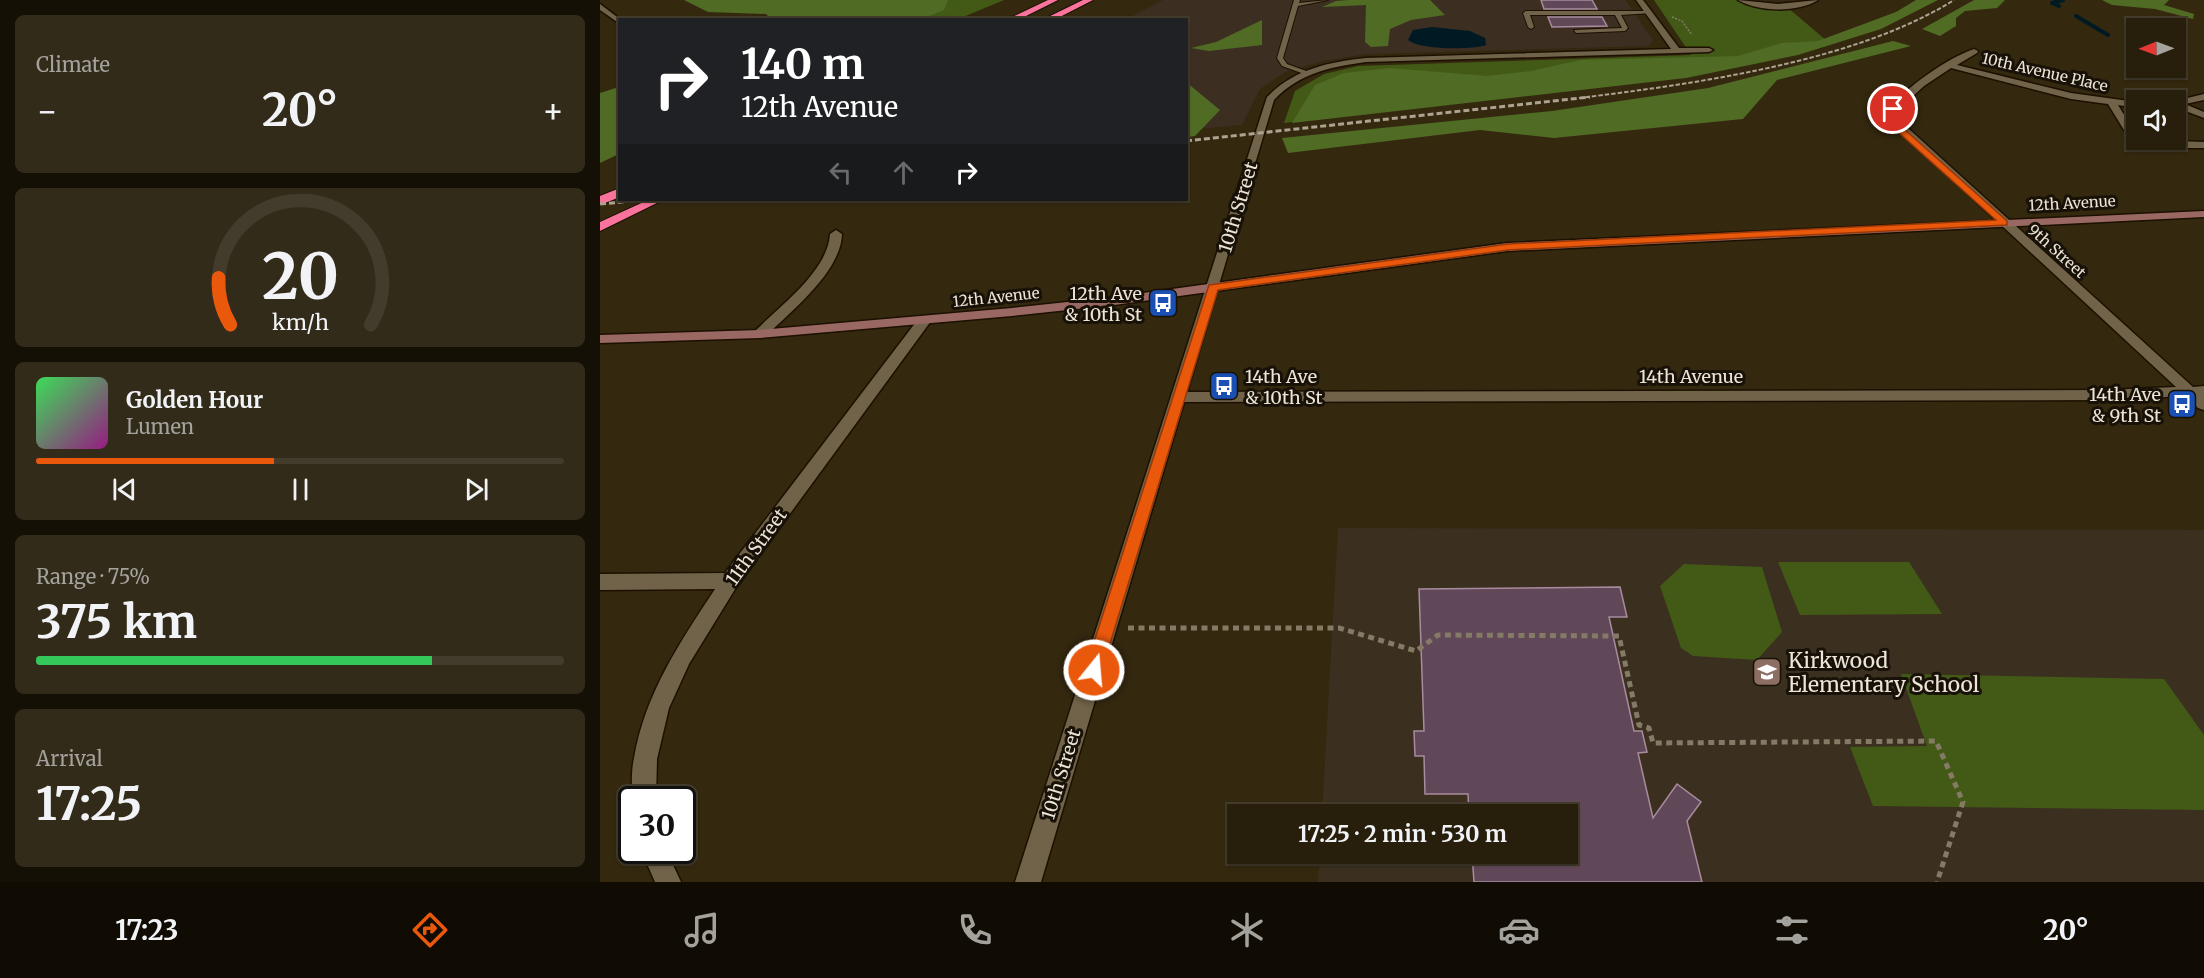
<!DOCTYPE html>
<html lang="en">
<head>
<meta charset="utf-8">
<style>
  :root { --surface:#271e0b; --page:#332b19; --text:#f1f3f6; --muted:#a4a29d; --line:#433c2c; --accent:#ea580c }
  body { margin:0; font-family:Merriweather,serif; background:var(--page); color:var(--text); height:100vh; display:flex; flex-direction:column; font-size:22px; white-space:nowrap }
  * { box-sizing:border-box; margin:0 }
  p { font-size:20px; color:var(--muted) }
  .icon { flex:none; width:33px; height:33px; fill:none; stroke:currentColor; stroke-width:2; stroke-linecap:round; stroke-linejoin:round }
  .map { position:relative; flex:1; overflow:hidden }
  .side { display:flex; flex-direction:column; gap:15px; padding:15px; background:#151006; width:600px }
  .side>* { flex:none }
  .hud { position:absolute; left:18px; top:18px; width:570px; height:183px; border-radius:0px; box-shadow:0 2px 4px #0004,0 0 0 2px var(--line); background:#202124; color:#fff; overflow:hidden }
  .needle { width:39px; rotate:269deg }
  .buttons { position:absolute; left:1526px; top:18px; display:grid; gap:12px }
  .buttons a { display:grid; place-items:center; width:60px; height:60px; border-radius:0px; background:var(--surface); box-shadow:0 2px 4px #0004,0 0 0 2px var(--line); font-size:30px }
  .speed { position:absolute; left:18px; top:786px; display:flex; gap:12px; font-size:30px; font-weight:700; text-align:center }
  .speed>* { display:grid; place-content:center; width:78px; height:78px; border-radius:50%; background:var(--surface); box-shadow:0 2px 4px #0004,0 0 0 2px var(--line); line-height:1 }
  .speed .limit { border:3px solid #111; border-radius:9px; background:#fff; color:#111 }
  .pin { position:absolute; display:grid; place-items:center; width:51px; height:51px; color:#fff; margin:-26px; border:3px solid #fff; border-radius:50%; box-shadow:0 2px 6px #0007 }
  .me { position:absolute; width:66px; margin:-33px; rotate:17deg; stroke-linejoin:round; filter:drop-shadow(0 0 4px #0008) }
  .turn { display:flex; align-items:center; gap:21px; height:126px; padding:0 24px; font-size:27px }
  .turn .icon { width:78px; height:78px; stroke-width:2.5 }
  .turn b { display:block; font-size:42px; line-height:51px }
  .lanes { display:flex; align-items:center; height:57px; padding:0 24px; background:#0003; justify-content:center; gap:30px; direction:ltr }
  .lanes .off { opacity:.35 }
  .big { font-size:45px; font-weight:700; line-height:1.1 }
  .side .card { flex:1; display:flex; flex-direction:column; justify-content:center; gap:9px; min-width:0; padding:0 21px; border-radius:9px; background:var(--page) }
  .side .dial { align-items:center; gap:0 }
  .dial svg { height:156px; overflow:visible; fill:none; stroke:var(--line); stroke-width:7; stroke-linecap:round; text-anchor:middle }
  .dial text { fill:var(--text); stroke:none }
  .song { display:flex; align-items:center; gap:18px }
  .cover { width:72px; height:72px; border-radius:9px; background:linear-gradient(135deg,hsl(130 70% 55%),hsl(310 70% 35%)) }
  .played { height:6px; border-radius:3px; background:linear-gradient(90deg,var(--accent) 45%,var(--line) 45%) }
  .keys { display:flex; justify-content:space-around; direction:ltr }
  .heat { display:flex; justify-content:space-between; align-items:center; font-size:33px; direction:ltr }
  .charge { height:9px; border-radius:4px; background:linear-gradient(90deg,#34c759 75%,var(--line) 0) }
  .trip { position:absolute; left:627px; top:804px; width:351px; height:60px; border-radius:0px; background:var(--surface); box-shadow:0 2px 4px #0004,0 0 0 2px var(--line); font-weight:700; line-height:60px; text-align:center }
  .menu { display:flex; height:96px; justify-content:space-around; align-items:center; background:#100c04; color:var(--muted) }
  .menu .icon { width:42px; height:42px }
  .menu .on { color:var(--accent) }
  .menu b { font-size:27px; color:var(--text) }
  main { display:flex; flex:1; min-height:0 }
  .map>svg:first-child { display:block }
</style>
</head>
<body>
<main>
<section class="side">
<div class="card"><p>Climate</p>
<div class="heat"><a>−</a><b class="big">20°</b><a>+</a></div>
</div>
<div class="card dial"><svg viewBox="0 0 100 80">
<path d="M14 69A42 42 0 1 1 86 69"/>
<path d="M14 69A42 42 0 0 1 8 45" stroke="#ea580c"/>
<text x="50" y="56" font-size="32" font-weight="700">20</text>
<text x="50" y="72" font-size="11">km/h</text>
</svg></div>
<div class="card">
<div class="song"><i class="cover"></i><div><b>Golden Hour</b><p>Lumen</p></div></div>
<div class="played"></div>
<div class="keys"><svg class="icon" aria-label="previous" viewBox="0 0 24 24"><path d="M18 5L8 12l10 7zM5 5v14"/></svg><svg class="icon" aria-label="pause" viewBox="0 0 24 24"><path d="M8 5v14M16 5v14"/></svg><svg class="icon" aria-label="next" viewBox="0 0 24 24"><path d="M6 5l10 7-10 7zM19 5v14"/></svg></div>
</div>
<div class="card"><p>Range · 75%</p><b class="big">375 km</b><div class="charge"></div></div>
<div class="card"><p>Arrival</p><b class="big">17:25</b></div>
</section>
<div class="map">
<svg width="1604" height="882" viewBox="0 0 1604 882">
  <rect width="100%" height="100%" fill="#34280f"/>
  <!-- industrial -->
  <path fill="#3d2e22" d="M563,0H1025L1053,40L1048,46L767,54L723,61L685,72L660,89L642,125L587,130L586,20H525Z"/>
  <!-- education -->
  <path fill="#3b2f20" d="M738,528L1604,530V882H718L720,854H968V814H722Z"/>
  <!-- green -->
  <path fill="#425a16" d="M281,0H404L356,20L333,19Z
    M1054,0H1154L1157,3L1187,7L1227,41L1044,81L684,123L695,91L724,74L758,66L1091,55Z
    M1178,562H1309L1342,614L1200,615Z
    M1084,564L1162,567L1182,632L1157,660L1093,656L1081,648L1060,586Z
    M1301,674L1564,679L1604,735V810L1273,806L1250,747L1327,746Z"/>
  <!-- forest -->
  <path fill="#506b24" d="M84,0H348L344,10L322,19L172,20L166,14L108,12Z
    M749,0H830L845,15L811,20L790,29L788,46L771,47L765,42L766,5L722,7L736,1Z
    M1316,0H1338L1281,29L1198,55L1086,78L692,123L715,85L744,73L790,68L887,76L931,71L981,60L1138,56L1182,43L1218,41L1296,12Z
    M1374,0H1405L1397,8L1365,11L1356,18V26L1340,36L1322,29Z
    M1502,0H1569L1564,5L1594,14L1593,19L1555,9L1512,5Z
    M662,20V45L609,51L591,48L616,42Z
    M1293,41L1311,46L1177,80L1143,119L954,138L880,130L688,153L682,138L952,111L1108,88Z
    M586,82L620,110L595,136L587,137Z
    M19,87V154L0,163V93Z"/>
  <!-- water -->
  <path fill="#001a23" d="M832,27L870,31L885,38L886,45C871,50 820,50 808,40L813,30Z"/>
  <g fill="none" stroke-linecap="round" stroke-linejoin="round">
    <!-- stream -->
    <path stroke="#001a23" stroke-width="4" d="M1459,6L1452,3L1463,0
      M1476,16L1508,35"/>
  </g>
  <!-- building -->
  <path fill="#614858" stroke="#a88c9e" stroke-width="1.5" d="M941,0H992L997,9H944Z
    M948,17H1002L1007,26L952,27Z
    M1020,587L1027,617H1009L1034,731H1042L1047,752L1038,753L1053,818L1077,784L1101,802L1087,821L1102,882H874L872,854H968V814H869L868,794H825L824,756H815L814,731H824L819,589Z"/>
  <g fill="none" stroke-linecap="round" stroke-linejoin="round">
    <!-- service casing -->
    <g stroke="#1c1000" stroke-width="2">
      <path id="service" d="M694,0H700L699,3L728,0L698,6L683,58L687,64L709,72L711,73L707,75L682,66L677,58Z
        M926,11H1048L1051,13L1021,15L1028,28L1025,31L976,33L974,30L1022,28L1015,15H930L934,27L931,29L928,27L923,13Z"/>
    </g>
    <!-- minor casing -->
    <g stroke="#1c1000" stroke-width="3">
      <path id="minor" d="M1036,0H1043L1079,48H1109L1113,50L1109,52L766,62C731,67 699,73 674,100L587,392L1505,390L1576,387L1289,121L1288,109C1308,86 1346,59 1374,49L1378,51L1377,53L1357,65L1471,93L1536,102V108L1518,105L1531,126L1536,130V137L1524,130L1508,104L1471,99L1351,68L1324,86L1298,110L1299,120L1593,387L1604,386V410L1598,408L1586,396L1505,400L584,402L441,882H415L667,97C694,69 729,62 766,58L1071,49Z
        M1138,0L1178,4L1218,0C1198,13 1158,12 1138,0Z
        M0,4L21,20H20V24L0,10Z
        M1604,94V100L1585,104L1604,112V118L1575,107V101Z
        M1547,140L1604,142V148H1578Z
        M236,230L242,234C241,272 191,311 165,337H155L153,334L155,331C180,306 228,271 230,234Z
        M324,317L331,321L137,586L89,664L69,708L57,759L56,800H32C32,786 31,771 34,758C45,694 80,642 115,589L0,590V574L125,573L319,318Z
        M41,850H66L81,882H55Z"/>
    </g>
    <!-- secondary casing -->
    <g stroke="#1c1000" stroke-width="3">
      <path id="secondary" d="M1604,211V217L907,251L514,305L412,316L160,338L0,343V335L160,330L412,308L514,297L907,243Z"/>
    </g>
    <!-- motorway casing -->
    <g stroke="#1c1000" stroke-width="2">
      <path id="motorway" d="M448,0H458L418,20H406Z
        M483,0H493L454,20H442Z
        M20,188V197L0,205V196Z
        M48,200H63L0,231V222Z"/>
    </g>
    <!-- path-far1 -->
    <path stroke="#857a66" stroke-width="1.5" stroke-dasharray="2 1.5" stroke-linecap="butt" d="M1072,17L1082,21L1092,35"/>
    <!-- path -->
    <path stroke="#857a66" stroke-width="5" stroke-dasharray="6 4.5" stroke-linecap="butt" d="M528,628H739L816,651L838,635L1019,636L1039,725L1049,728L1053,743L1336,741L1363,802L1337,882"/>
    <!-- service -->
    <use href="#service" fill="#716349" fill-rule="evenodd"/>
    <!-- minor -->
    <use href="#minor" fill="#716349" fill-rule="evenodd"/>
    <!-- secondary -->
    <use href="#secondary" fill="#9a6862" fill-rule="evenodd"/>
    <!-- motorway -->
    <use href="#motorway" fill="#f9739d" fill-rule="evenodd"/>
    <!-- rail-far1 -->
    <path stroke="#aca391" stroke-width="2" stroke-dasharray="4.5 2" stroke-linecap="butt" d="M979,98C1094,84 1255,62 1354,0"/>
    <!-- rail -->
    <path stroke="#aca391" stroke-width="3" stroke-dasharray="6 3" stroke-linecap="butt" d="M586,141L990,97
      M0,204L45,200"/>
  </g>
  <!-- route -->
  <path fill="#ea580c" stroke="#983908" stroke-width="1.5" d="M1293,107L1297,109L1298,121L1303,128L1407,221V225L908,250L618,290L502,670L500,676L494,678L487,676L485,670L609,285L908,244L1396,220L1297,131L1290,122L1289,109Z"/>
  <!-- icons -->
  <defs>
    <g id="bus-square" transform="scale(1.5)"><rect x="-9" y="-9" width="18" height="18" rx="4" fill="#1a4fb4" stroke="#171107"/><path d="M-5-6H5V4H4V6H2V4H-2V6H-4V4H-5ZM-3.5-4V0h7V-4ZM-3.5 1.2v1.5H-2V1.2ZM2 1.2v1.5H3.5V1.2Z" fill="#fff"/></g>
    <g id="school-square" transform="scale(1.5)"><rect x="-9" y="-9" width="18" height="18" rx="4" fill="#8d6e63" stroke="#171107"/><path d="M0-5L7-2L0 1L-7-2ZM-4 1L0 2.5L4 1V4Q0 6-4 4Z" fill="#fff"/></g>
  </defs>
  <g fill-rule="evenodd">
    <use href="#bus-square" x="563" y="303"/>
    <use href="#bus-square" x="624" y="386"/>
    <use href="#bus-square" x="1582" y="404"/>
    <use href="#school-square" x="1167" y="672"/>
  </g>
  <g text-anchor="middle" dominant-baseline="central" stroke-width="6" stroke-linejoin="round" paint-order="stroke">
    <!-- far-street labels -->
    <g font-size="15" fill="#ece4d6" stroke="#171107">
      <text transform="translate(1445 72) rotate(13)">10th Avenue Place</text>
      <text transform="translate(1472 203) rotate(-3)">12th Avenue</text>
      <text transform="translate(1457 251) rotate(42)">9th Street</text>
      <text transform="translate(396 297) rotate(-6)">12th Avenue</text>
    </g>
    <!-- street labels -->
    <g font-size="18" fill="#ece4d6" stroke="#171107">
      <text transform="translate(638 207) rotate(-73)">10th Street</text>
      <text x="1091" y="376">14th Avenue</text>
      <text transform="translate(156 547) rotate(-54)">11th Street</text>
      <text transform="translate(461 774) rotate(-73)">10th Street</text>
    </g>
    <!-- poi labels -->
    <g font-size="18" fill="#ece4d6" stroke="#171107" text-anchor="end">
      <text x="542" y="293">12th Ave<tspan x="542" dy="21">&amp; 10th St</tspan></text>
      <text x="645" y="376" text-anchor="start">14th Ave<tspan x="645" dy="21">&amp; 10th St</tspan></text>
      <text x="1561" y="394">14th Ave<tspan x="1561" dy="21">&amp; 9th St</tspan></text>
    </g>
    <!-- near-poi labels -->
    <g font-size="21" fill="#ece4d6" stroke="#171107" text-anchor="start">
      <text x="1188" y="660">Kirkwood<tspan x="1188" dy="24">Elementary School</tspan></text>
    </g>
  </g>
</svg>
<div class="buttons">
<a><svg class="needle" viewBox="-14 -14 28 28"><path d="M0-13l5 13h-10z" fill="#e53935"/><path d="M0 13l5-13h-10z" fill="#a4a29d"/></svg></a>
<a><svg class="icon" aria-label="sound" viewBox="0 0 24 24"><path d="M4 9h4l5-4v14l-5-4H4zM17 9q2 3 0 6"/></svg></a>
</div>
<div class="speed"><div class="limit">30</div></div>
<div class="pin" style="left:1293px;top:109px;background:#d93025"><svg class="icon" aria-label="arrive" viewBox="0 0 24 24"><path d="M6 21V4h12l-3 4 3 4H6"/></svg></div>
<svg class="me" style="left:494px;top:670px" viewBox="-20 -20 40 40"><circle r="17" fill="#ea580c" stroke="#fff" stroke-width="3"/><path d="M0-11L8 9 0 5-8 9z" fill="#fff"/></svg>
<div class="trip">17:25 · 2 min · 530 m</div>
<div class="hud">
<div class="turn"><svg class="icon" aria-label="right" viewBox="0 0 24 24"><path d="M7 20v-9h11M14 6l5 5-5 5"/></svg><div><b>140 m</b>12th Avenue</div></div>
<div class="lanes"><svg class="icon off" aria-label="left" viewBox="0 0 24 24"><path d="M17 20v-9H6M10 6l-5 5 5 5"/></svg><svg class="icon off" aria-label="ahead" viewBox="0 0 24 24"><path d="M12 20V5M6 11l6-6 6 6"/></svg><svg class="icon" aria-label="right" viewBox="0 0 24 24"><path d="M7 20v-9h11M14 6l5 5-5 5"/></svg></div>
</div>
</div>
</main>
<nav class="menu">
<b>17:23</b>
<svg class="icon on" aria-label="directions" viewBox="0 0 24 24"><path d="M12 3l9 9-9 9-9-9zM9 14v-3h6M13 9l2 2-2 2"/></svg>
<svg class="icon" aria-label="music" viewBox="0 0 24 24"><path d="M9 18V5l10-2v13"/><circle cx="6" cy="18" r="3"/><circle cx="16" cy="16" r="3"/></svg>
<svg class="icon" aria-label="phone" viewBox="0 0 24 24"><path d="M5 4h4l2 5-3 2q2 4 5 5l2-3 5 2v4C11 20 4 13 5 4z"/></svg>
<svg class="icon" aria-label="climate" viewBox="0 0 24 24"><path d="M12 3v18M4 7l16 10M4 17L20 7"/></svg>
<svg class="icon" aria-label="car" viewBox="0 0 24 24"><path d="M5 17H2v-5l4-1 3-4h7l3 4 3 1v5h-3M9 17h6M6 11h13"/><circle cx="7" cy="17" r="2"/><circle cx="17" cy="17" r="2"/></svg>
<svg class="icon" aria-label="filters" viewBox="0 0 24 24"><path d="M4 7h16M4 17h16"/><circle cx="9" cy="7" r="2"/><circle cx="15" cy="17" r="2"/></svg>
<b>20°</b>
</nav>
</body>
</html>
